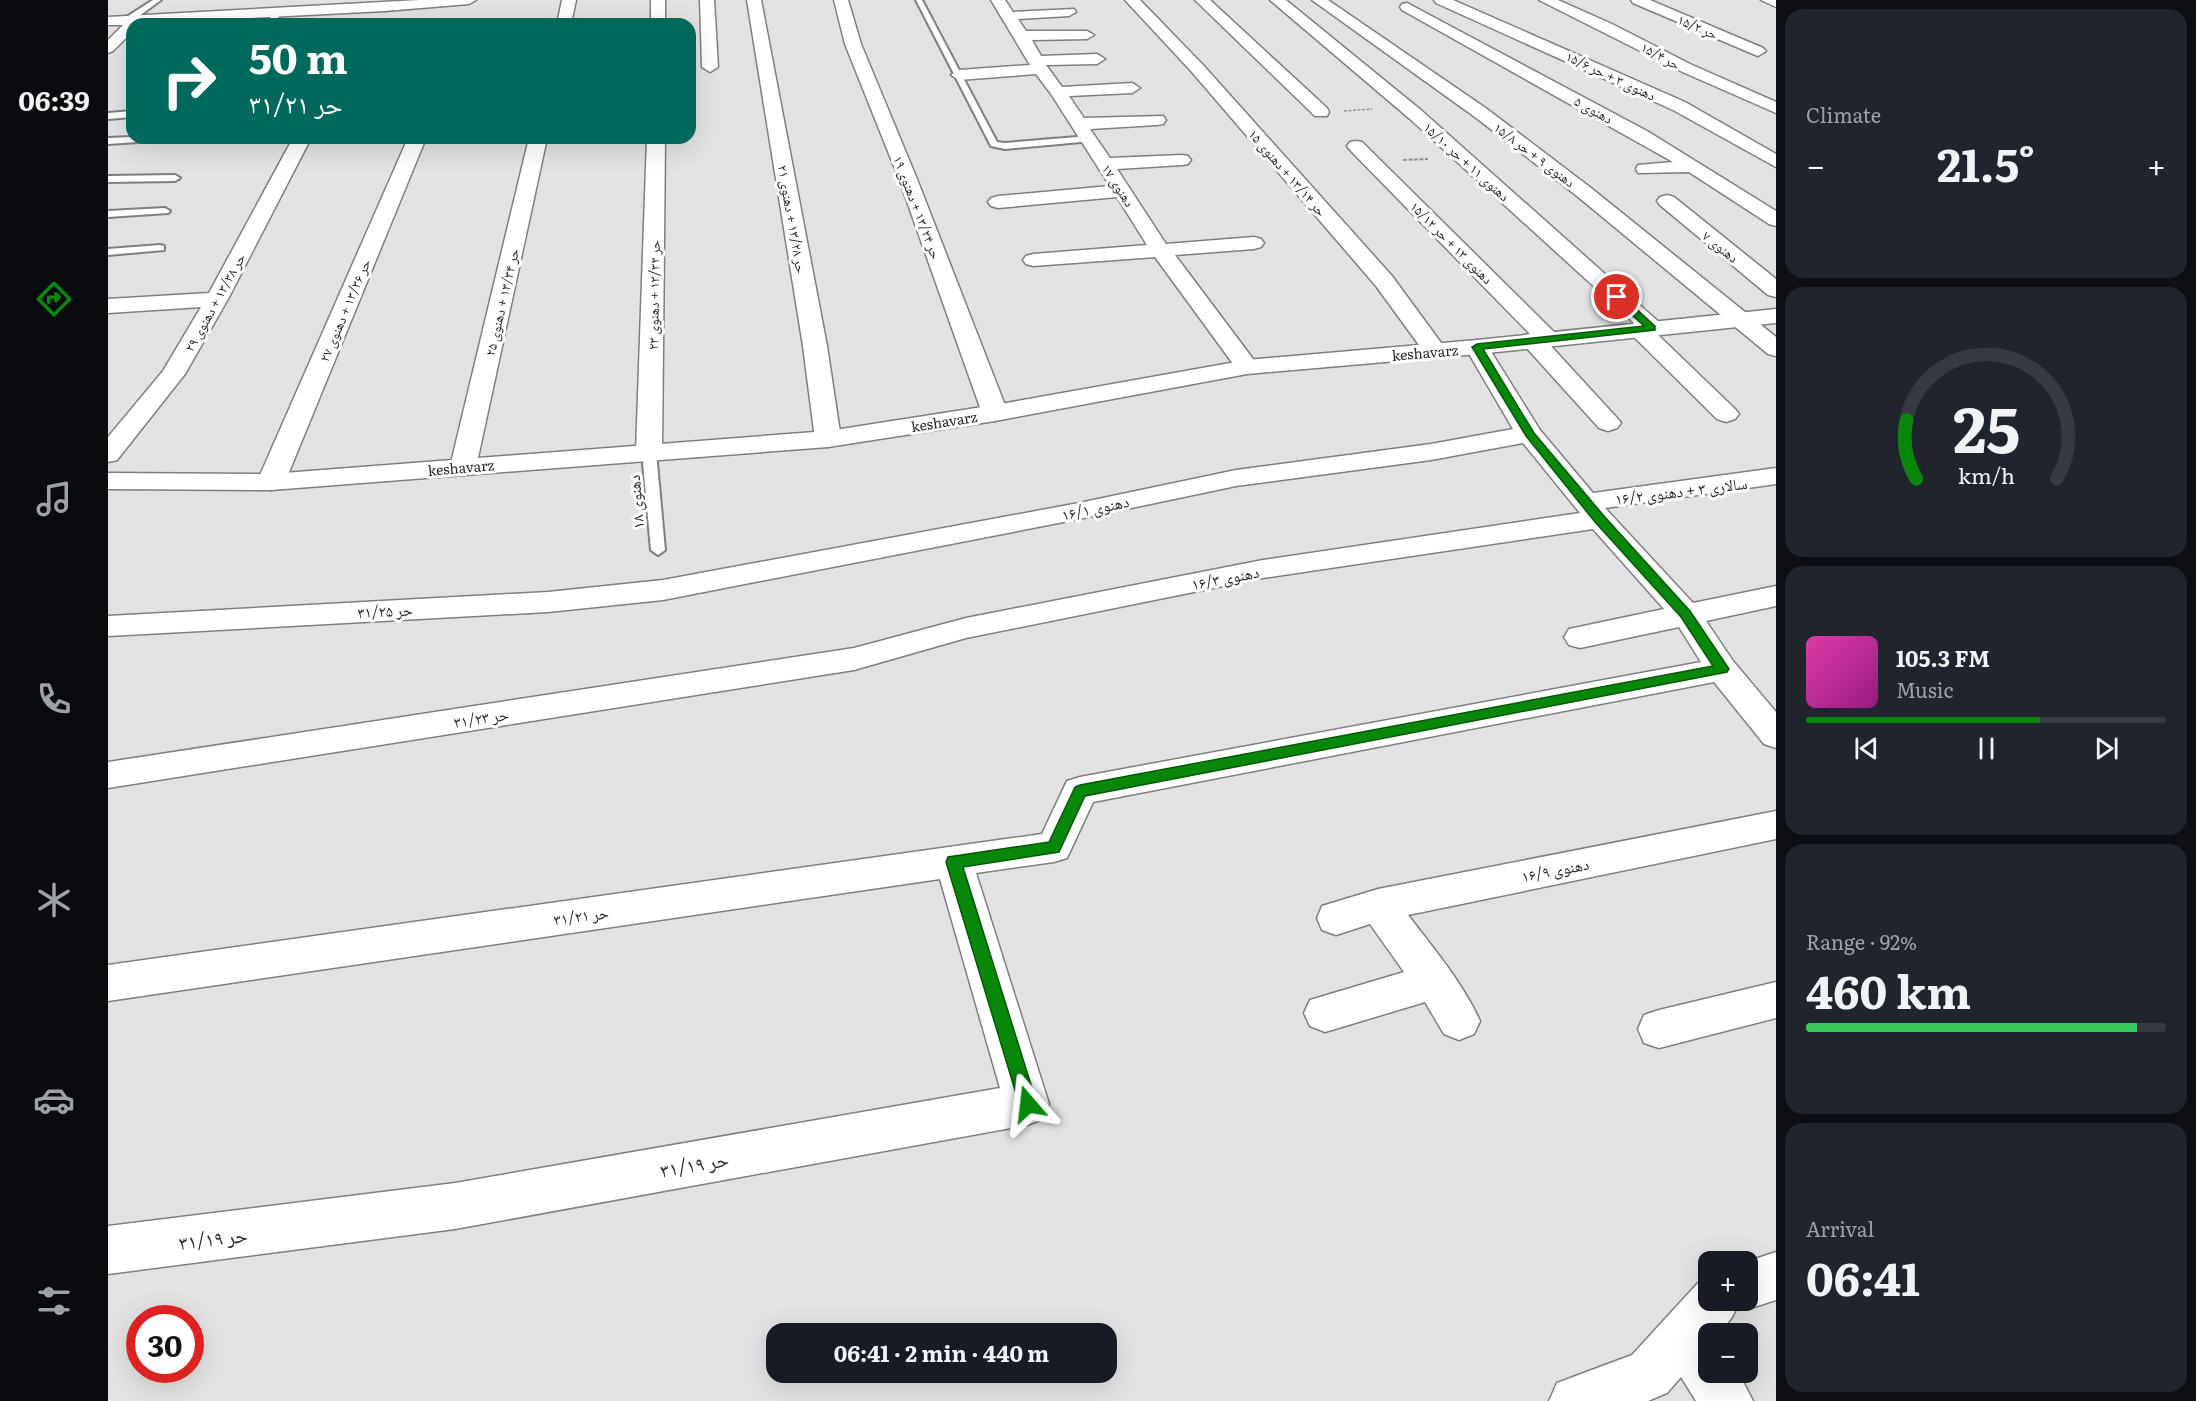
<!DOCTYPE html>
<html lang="en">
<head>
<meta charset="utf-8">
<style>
  :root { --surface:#171b24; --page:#20242c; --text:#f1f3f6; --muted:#9ea1a6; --line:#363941; --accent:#08870b }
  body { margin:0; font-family:Literata,"Noto Naskh Arabic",serif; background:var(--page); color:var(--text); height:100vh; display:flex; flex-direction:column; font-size:22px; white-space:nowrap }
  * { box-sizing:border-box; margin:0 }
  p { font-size:20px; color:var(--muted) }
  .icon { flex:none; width:33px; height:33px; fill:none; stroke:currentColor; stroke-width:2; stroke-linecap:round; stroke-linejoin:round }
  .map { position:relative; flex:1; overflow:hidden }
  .drawer { display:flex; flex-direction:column; gap:9px; padding:9px; background:#0d0f14; width:420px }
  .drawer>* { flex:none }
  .banner { position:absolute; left:18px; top:18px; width:570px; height:126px; border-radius:18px; box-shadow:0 6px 24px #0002; background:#00695c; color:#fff; overflow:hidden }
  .fabs { position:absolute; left:1590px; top:1251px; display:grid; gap:12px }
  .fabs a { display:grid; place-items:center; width:60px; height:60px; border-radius:12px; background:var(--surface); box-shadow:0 6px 24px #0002; font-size:30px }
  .speed { position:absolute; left:18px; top:1305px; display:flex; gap:12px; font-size:30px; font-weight:700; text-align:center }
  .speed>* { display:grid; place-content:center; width:78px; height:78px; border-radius:50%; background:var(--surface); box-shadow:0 6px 24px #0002; line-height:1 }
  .speed .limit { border:9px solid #d22; background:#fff; color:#111 }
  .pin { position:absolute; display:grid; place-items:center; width:51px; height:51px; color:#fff; margin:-26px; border:3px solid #fff; border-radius:50%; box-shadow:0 2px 6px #0007 }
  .me { position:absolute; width:66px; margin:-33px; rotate:343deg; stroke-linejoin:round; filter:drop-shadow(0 0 4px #0008) }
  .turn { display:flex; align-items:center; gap:21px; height:126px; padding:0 24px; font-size:27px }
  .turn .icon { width:78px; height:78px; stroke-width:2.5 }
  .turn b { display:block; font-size:42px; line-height:51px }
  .big { font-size:45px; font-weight:700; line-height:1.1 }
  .drawer .card { flex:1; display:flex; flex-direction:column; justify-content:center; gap:9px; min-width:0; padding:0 21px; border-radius:18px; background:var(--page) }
  .drawer .dial { align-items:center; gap:0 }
  .dial svg { height:156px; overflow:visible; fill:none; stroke:var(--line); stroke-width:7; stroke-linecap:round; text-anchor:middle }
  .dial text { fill:var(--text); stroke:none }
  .song { display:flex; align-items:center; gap:18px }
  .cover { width:72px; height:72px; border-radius:9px; background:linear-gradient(135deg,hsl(320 70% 55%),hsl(310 70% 35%)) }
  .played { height:6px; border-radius:3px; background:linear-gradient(90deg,var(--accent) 65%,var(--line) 65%) }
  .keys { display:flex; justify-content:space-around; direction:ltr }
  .heat { display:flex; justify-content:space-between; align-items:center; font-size:33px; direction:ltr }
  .charge { height:9px; border-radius:4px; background:linear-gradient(90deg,#34c759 92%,var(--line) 0) }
  .trip { position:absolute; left:658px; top:1323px; width:351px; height:60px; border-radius:18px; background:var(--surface); box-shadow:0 6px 24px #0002; font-weight:700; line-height:60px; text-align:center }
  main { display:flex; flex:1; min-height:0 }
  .dock { display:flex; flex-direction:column; width:108px; justify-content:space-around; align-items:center; background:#090b0e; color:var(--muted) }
  .dock .icon { width:42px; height:42px }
  .dock .selected { color:var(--accent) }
  .dock b { font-size:27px; color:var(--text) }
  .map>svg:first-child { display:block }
</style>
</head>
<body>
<main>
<nav class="dock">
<b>06:39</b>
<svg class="icon selected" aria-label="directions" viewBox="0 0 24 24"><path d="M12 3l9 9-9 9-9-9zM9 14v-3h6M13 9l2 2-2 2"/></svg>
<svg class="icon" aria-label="music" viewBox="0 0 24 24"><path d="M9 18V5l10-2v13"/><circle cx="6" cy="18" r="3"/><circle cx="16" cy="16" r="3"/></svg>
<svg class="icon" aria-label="phone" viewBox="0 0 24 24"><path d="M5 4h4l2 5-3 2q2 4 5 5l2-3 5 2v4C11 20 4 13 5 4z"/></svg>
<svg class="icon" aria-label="climate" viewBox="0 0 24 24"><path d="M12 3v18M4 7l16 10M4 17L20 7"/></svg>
<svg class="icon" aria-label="car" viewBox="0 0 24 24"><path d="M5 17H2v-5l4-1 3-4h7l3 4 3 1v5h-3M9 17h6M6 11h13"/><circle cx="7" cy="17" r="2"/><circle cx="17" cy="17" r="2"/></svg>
<svg class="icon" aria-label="filters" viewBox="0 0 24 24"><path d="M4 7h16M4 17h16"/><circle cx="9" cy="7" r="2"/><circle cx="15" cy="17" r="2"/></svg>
</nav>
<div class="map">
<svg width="1668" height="1401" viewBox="0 0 1668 1401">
  <rect width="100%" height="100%" fill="#e2e2e4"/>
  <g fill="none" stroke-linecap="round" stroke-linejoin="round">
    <!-- service casing -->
    <g stroke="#7f7f81" stroke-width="4">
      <path id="service" d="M45,0H53L23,22H17V18Z
        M808,0H814L889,142L897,143L981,136L985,139L984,141L897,149L883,146Z
        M167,11L174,13L165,24H157Z
        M24,111V117L0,119V113Z
        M24,137V138H49L45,141L0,144V138Z
        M0,176L67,175L72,178L67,181L0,182Z
        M57,208L62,211L60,213L0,217V211Z
        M52,245L56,246V250L0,255V249Z
        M541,448L548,452L557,550L550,555L543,550L534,452Z"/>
    </g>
    <!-- minor casing -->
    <g stroke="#7f7f81" stroke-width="3">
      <path id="minor" d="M311,0H368L361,4L277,11L24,24V32L5,51L0,53V40L15,25H0V17Z
        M454,0H468L463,24H449Z
        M543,0H557V24H543Z
        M592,0H606L610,67L602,72L594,67Z
        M639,0H653L719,346L733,439L729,444L720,447L711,444L707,439L695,346Z
        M726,0H740L753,44L809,179L900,413L896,418L887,421L878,418L874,413L791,179L737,44Z
        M883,0H897L905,12L966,9L968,12L961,16L910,19L918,31H979L986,35L979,39L924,40L933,56L989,54L997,59L989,64L938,65L954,87L1024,83L1032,88L1024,93L961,96L976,118L1055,116L1058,120L1055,124L1049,125L982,129L1002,158L1074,155L1080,156L1083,160L1080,164L1074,165L1009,169L1058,244L1146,237L1153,239L1156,243L1153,247L1146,249L1067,255L1151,367L1147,372L1139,374L1131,372L1047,257L925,266L918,264L915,260L918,256L925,254L1039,245L1009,197L890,208L883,206L880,202L883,198L890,196L1002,186L943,94L928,74L851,80L843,75L851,70L922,65Z
        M1017,0H1032L1095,65L1284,276L1339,351L1335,356L1327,358L1319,356L1268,286L1083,71Z
        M1087,0H1102L1219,108L1221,112L1219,116H1207Z
        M1162,0H1178L1314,111L1552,323L1555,328L1549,334L1627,409L1631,414L1627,419L1618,422L1609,419L1523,334L1520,329L1526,323L1302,119Z
        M1204,0H1220L1379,109L1483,188L1668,337V356L1660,354L1469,196L1367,117Z
        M1326,0H1345L1577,102L1668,154V167L1565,110L1328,3Z
        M1431,0H1450L1504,24L1582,64L1668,102V113L1570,70Z
        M1523,0H1542L1655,48L1658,51L1650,56L1645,54L1525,3Z
        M1299,3L1539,131L1668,211V226L1661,224L1581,172L1530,173L1528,169L1530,165L1565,162L1294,10L1292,7L1294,4Z
        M185,138H203L120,299L77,374L9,460L0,462V437L55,371L93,307L0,313V299L101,293Z
        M300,138H318L177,482L173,488L163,490L153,488L149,482Z
        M421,138H439L368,467L364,473L355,475L346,473L342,467Z
        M539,138H557L554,452L550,458L541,460L532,458L528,452Z
        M1248,141L1254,142L1447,333L1451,338L1447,343L1441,344L1509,418L1513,423L1509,428L1500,431L1491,428L1416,345L1412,340L1416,335L1422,334L1242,150L1239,146L1242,142Z
        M1559,195L1566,197L1668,279V297L1660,295L1552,205L1549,201L1552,197Z
        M1369,340L1377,342L1432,430L1485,493L1668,468V484L1497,508L1585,603L1668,586V606L1598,621L1625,661L1668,712V748L1656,744L1606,682L985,802L959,858L946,862L868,873L941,1104L935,1119L919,1125L347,1229L0,1274V1226L347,1183L892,1088L832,879L0,1001V965L934,834L959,781L972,777L1593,662L1571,627L1472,648L1461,645L1456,637L1461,629L1556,609L1485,529L1155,578L858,638L746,670L0,788V762L746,648L858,618L1155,560L1472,513L1415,443L1323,460L1128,486L971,519L555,600L440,612L0,636V616L440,592L555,580L971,503L1128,470L1323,444L1405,429L1357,347L1361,342Z
        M1668,811V839L1300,915C1326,949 1354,982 1372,1021L1366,1034L1351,1040L1336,1034L1317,1002L1217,1032L1202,1026L1196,1013L1202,1000L1296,972L1262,924L1228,935L1214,930L1209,918L1214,906L1270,889Z
        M1668,982V1018L1551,1048L1536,1043L1530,1029L1536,1015L1551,1010Z
        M1668,1252V1300L1640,1309L1630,1305L1624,1317L1611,1334H1600V1372H1630L1645,1401H1588L1573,1377L1559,1393L1540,1401H1441L1449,1383L1524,1355L1590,1283L1600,1278V1300H1640V1262H1638Z"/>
    </g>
    <!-- tertiary casing -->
    <g stroke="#7f7f81" stroke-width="3">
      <path id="tertiary" d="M1668,309V323L1369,354L1139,374L887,421L720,447L163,490L0,489V473L163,474L720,431L887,405L1139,360L1369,340Z"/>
    </g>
    <!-- primary casing -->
    <g stroke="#7f7f81" stroke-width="3">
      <path id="primary" d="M1653,0H1668V7Z"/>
    </g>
    <!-- path-far1 -->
    <path stroke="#939394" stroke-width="1.5" stroke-dasharray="3 1.5" stroke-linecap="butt" d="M1236,111L1264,109"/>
    <!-- path -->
    <path stroke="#939394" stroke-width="2" stroke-dasharray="4 1.5" stroke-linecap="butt" d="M1295,160L1320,159"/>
    <!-- service -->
    <use href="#service" fill="#fff" fill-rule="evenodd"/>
    <!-- minor -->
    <use href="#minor" fill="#fff" fill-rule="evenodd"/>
    <!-- tertiary -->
    <use href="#tertiary" fill="#fff" fill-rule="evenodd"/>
    <!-- primary -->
    <use href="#primary" fill="#fff" fill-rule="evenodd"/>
  </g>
  <!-- route -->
  <path fill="#08870b" stroke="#055807" stroke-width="1.5" d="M1506,295H1513L1547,326V330L1375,349L1426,433L1496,516L1582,611L1619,666L1621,669L1619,672L977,796L951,852L855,867L929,1104L926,1110L920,1112L913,1110L838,862L840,857L941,842L967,787L972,785L1605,666L1573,617L1487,522L1418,436L1364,347L1369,344L1536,326L1506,299Z"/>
  <g text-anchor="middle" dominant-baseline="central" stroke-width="6" stroke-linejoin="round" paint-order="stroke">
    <!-- far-street labels -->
    <g font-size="14" fill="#292929" stroke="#fff">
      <text transform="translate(1590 26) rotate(23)">حر ۱۵/۲</text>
      <text transform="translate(1553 55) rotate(28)">حر ۱۵/۴</text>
      <text transform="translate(1503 75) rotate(25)">دهنوی ۳ + حر ۱۵/۶</text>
      <text transform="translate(1486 109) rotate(29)">دهنوی ۵</text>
      <text transform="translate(1427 154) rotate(37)">دهنوی ۹ + حر ۱۵/۸</text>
      <text transform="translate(1359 161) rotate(42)">دهنوی ۱۱ + حر ۱۵/۱۰</text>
      <text transform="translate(1180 172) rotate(49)">حر ۱۳/۱۴ + دهنوی ۱۵</text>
      <text transform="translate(1011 185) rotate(57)">دهنوی ۱۷</text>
      <text transform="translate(810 207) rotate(69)">حر ۱۳/۲۴ + دهنوی ۱۹</text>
      <text transform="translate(685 219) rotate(80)">حر ۱۳/۲۸ + دهنوی ۲۱</text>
      <text transform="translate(1344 242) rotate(45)">دهنوی ۱۳ + حر ۱۵/۱۲</text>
      <text transform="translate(1613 246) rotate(39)">دهنوی ۷</text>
      <text transform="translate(545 295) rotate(-89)">حر ۱۳/۳۲ + دهنوی ۲۳</text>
      <text transform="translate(106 302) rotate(-61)">حر ۱۳/۳۸ + دهنوی ۲۹</text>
      <text transform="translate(393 302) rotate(-77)">حر ۱۳/۳۴ + دهنوی ۲۵</text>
      <text transform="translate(236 310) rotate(-67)">حر ۱۳/۳۶ + دهنوی ۲۷</text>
      <text transform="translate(1317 352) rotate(-5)">keshavarz</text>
      <text transform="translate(836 421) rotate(-9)">keshavarz</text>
      <text transform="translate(353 467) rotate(-5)">keshavarz</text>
    </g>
    <!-- street labels -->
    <g font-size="16" fill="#292929" stroke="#fff">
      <text transform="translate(1573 490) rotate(-7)">سالاری ۳ + دهنوی ۱۶/۲</text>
      <text transform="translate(527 502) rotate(-95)">دهنوی ۱۸</text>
      <text transform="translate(987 507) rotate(-12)">دهنوی ۱۶/۱</text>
      <text transform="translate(1117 577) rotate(-11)">دهنوی ۱۶/۳</text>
      <text transform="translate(277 610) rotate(-3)">حر ۳۱/۲۵</text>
      <text transform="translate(373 717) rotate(-9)">حر ۳۱/۲۳</text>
      <text transform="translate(1447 869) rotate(-11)">دهنوی ۱۶/۹</text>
      <text transform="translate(473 915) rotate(-8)">حر ۳۱/۲۱</text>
    </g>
    <!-- near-street labels -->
    <g font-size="20" fill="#292929" stroke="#fff">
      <text transform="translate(586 1163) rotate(-10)">حر ۳۱/۱۹</text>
      <text transform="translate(105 1237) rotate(-7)">حر ۳۱/۱۹</text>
    </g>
  </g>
</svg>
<div class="fabs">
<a>+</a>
<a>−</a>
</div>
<div class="speed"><div class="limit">30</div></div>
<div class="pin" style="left:1509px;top:297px;background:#d93025"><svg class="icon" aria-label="arrive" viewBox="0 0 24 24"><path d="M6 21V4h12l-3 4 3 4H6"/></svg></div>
<svg class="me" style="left:920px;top:1104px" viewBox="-20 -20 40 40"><path d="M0-17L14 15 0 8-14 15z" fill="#08870b" stroke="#fff" stroke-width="4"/></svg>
<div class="trip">06:41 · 2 min · 440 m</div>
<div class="banner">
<div class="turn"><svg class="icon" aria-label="right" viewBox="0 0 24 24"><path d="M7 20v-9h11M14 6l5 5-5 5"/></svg><div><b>50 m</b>حر ۳۱/۲۱</div></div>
</div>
</div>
<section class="drawer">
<div class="card"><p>Climate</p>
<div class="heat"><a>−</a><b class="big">21.5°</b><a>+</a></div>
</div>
<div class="card dial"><svg viewBox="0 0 100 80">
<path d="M14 69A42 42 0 1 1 86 69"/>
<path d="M14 69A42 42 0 0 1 9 39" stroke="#08870b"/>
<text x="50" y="56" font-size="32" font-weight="700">25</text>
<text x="50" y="72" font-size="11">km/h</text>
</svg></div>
<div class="card">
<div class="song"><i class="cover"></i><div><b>105.3 FM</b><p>Music</p></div></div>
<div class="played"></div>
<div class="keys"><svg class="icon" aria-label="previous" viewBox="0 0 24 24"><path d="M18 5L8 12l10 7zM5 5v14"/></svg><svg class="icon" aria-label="pause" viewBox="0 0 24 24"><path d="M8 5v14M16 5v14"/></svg><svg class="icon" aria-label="next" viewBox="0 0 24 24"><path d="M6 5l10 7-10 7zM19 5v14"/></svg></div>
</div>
<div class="card"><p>Range · 92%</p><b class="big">460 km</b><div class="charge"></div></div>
<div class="card"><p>Arrival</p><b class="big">06:41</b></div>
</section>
</main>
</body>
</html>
